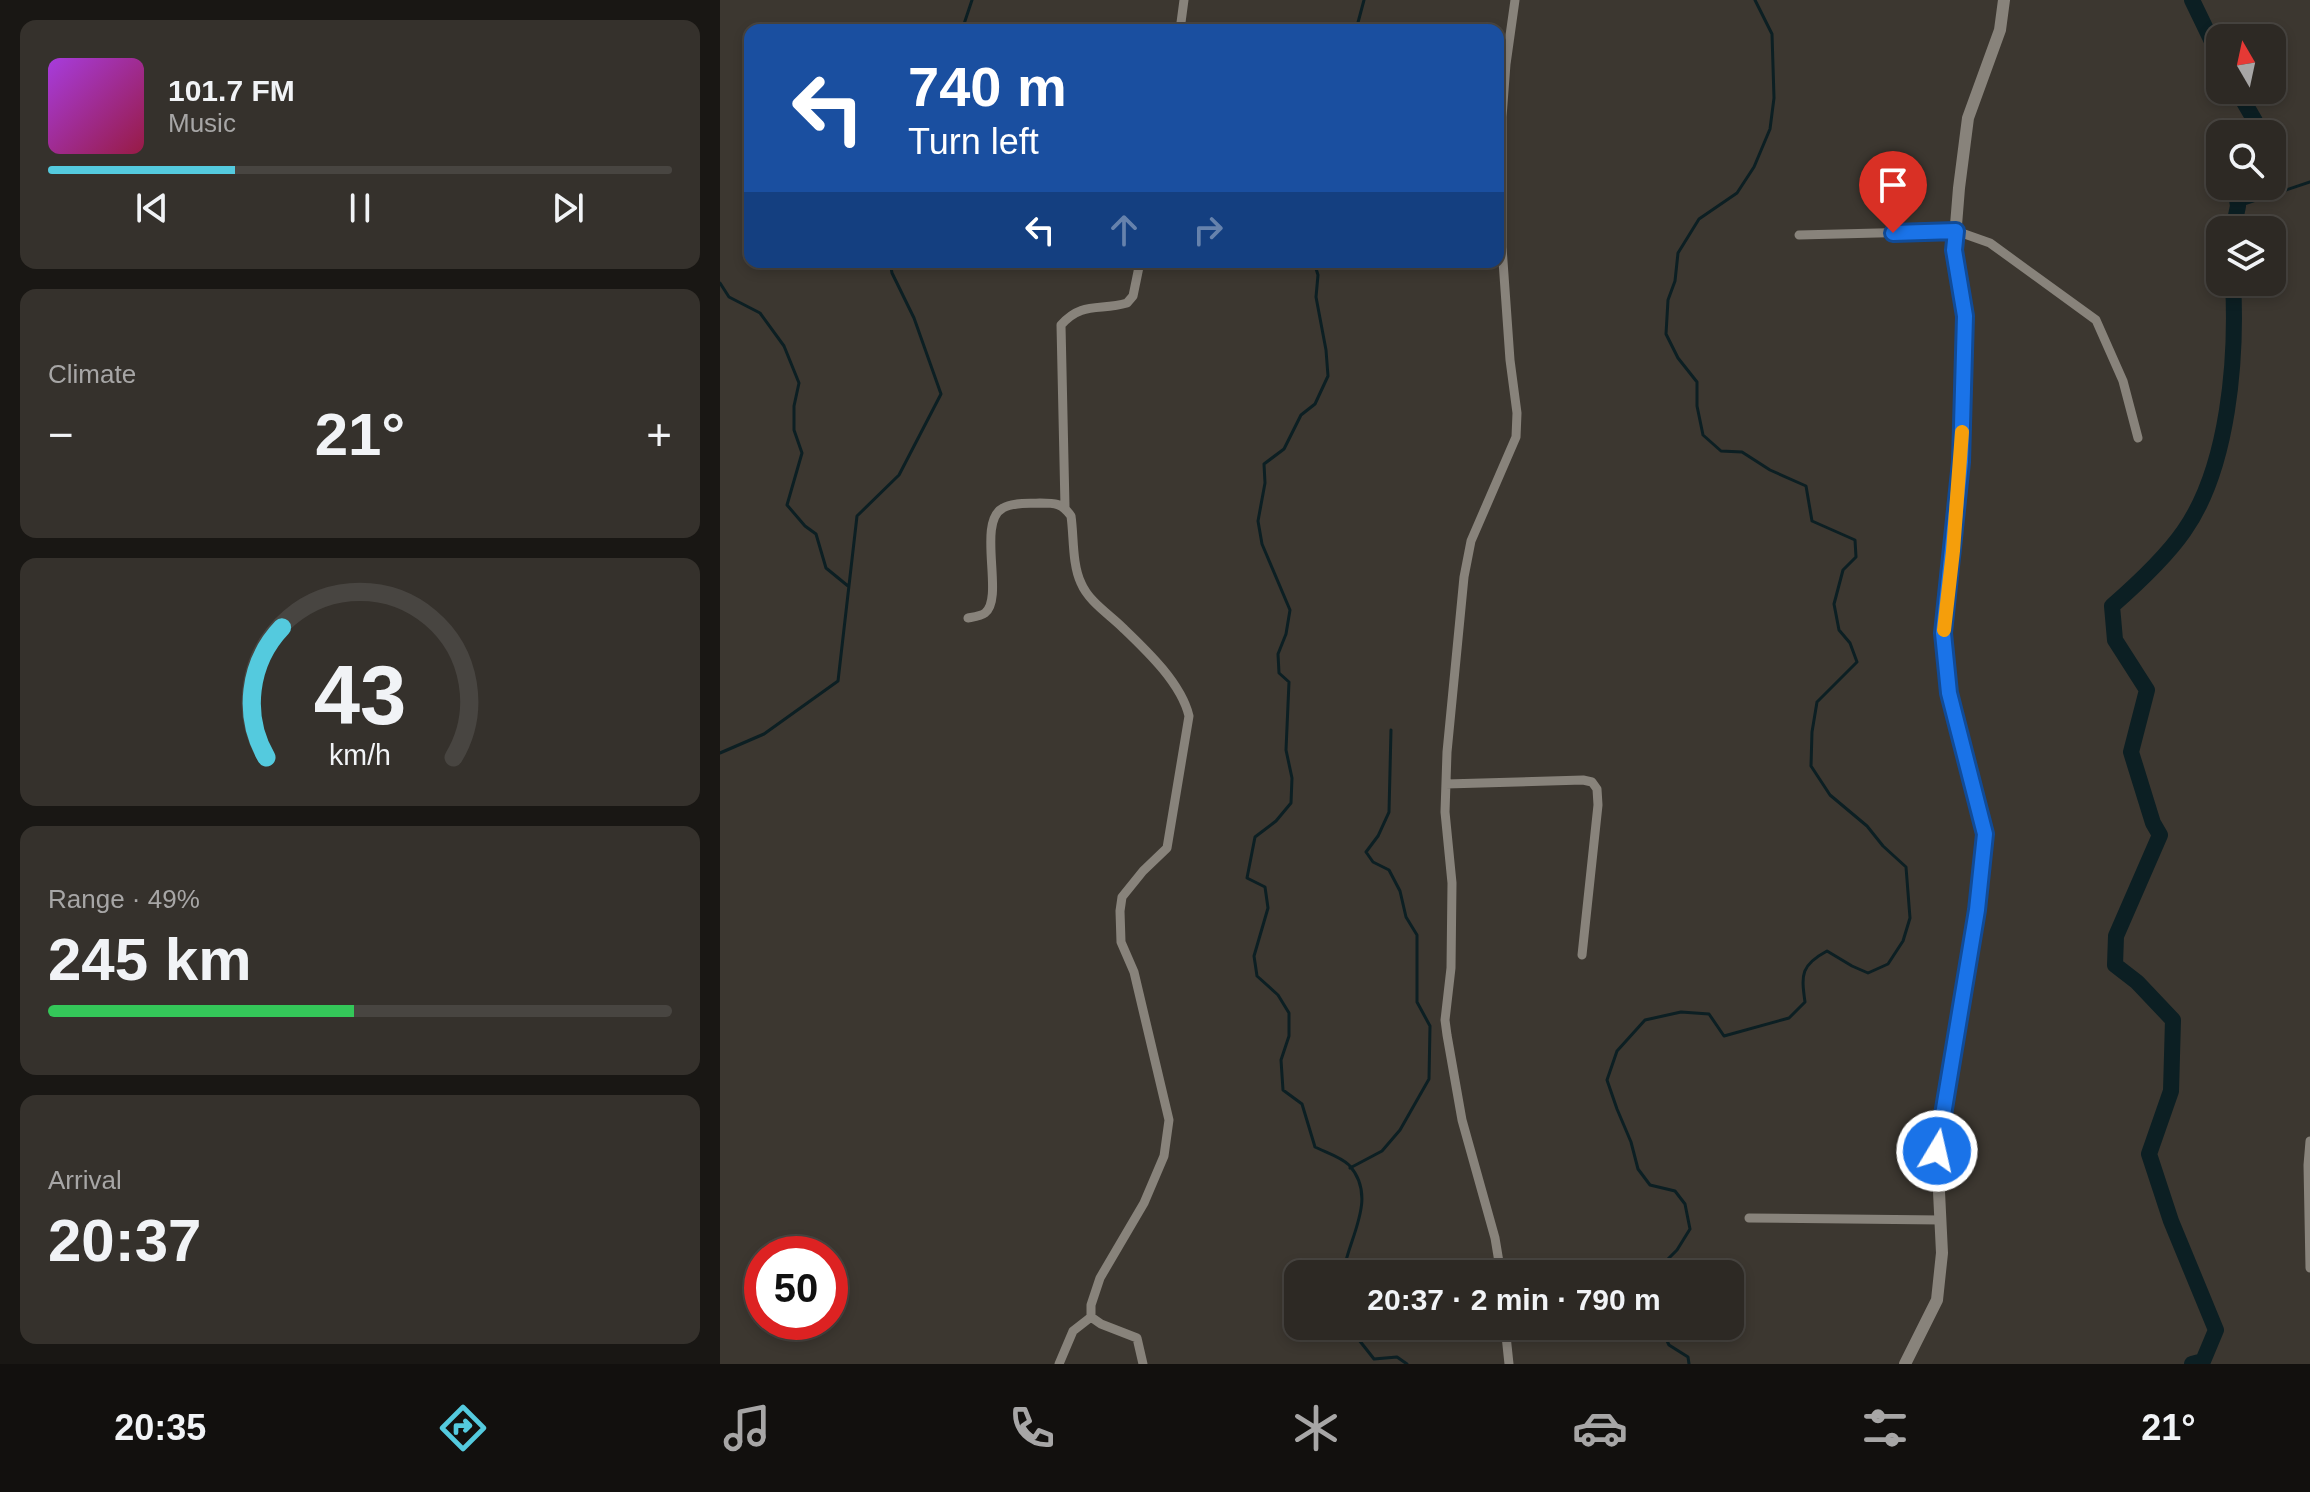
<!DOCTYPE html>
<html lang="en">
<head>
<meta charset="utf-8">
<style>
  :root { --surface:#2d2924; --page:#35312c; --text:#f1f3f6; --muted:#a7a6a6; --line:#484541; --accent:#54cade }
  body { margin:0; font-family:Helvetica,sans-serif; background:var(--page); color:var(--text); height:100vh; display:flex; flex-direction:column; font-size:30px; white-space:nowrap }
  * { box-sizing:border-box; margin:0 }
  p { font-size:26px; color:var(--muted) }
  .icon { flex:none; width:44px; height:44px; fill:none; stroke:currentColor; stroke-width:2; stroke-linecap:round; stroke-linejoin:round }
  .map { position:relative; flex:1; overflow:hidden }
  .details { display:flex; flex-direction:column; gap:20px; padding:20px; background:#191714; width:720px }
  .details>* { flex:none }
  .top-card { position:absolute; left:24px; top:24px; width:760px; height:244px; border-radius:16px; box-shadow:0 4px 12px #0003,0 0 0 2px var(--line); background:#1a4fa0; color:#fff; overflow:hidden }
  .needle { width:52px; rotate:351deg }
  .tools { position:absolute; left:1486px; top:24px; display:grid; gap:16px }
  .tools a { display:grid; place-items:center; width:80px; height:80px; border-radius:16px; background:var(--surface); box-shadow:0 4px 12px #0003,0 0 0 2px var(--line); font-size:40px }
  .speed { position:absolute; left:24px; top:1236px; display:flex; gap:16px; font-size:40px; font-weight:700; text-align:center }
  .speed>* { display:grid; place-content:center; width:104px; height:104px; border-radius:50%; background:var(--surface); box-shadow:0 4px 12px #0003,0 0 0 2px var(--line); line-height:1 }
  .speed .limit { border:12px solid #d22; background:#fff; color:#111 }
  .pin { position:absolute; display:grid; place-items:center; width:68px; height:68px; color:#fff; margin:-82px -34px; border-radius:50% 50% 50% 0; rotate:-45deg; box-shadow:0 0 8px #0007 }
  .pin .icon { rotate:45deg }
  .me { position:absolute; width:88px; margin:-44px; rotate:9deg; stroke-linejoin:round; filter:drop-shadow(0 0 6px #0008) }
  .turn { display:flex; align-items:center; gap:28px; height:168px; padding:0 32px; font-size:36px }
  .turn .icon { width:104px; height:104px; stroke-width:2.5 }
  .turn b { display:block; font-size:56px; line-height:68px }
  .lanes { display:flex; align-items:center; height:76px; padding:0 32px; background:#0003; justify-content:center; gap:40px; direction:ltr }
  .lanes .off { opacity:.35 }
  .big { font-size:60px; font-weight:800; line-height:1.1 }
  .details .widget { flex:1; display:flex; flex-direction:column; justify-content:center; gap:12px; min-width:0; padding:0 28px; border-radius:16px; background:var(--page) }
  .details .dial { align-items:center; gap:0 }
  .dial svg { height:208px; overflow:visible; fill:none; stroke:var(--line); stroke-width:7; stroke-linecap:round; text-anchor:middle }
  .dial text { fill:var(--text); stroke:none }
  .song { display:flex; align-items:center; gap:24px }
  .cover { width:96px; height:96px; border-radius:12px; background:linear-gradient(135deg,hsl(280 70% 55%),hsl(340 70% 35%)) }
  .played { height:8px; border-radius:4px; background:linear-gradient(90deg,var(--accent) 30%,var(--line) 30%) }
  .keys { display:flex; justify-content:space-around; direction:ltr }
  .heat { display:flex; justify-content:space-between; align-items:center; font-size:44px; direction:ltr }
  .charge { height:12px; border-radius:6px; background:linear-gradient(90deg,#34c759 49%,var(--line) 0) }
  .trip { position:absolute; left:564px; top:1260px; width:460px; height:80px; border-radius:16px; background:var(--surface); box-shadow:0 4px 12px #0003,0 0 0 2px var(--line); font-weight:800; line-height:80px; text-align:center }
  .menu { display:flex; height:128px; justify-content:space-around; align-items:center; background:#12100e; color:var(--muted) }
  .menu .icon { width:56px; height:56px }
  .menu .active { color:var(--accent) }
  .menu b { font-size:36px; color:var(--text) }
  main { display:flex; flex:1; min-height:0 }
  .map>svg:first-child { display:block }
</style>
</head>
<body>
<main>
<section class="details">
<div class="widget">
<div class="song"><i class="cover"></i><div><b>101.7 FM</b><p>Music</p></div></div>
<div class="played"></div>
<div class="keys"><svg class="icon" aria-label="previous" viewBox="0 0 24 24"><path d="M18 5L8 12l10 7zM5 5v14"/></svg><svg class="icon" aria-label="pause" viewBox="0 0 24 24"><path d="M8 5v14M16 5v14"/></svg><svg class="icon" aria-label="next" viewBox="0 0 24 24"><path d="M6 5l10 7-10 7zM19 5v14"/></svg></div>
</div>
<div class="widget"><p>Climate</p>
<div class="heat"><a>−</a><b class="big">21°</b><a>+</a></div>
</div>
<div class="widget dial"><svg viewBox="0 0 100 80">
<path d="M14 69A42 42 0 1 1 86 69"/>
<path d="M14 69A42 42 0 0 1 20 19" stroke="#54cade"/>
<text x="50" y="56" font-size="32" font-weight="700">43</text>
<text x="50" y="72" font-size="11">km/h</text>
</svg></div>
<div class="widget"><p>Range · 49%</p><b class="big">245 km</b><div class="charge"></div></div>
<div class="widget"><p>Arrival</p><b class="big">20:37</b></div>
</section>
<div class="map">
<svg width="1590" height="1364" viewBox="0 0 1590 1364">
  <rect width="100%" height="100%" fill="#3c3730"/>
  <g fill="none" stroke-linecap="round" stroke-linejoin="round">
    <!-- stream -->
    <path stroke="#0c1f23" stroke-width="3" d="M242,30L252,0
      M636,30L644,0
      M1518,206L1590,182
      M594,262L598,275L596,297L606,350L608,376L595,404L581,415L564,449L544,464L545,483L538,521L542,544L570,610L566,634L558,654L559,673L569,682L566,750L572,778L571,803L556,821L535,837L527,878L545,887L548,908L534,956L537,976L558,995L569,1013V1036L561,1060L563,1090L582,1104L595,1147C605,1152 621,1157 629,1165C659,1198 628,1238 623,1274
      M0,283L9,297L40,313L64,346L79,383L74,406V430L82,453L67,505L85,526L96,534L106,568L128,586
      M0,753L44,734L118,681L137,516L179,475L221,394L194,318L172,273L170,262
      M630,1168L662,1151L680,1130L709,1079L710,1026L697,1002V935L686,917L680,891L669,870L653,862L646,852L658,836L669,812L671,730
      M933,1274L957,1250L970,1229L965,1204L955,1191L930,1185L918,1169L911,1142L897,1109L887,1080L897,1051L925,1020L961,1012L989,1014L1004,1036L1069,1018L1085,1002C1081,974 1081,965 1107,951L1132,966L1148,973L1168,964L1183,941L1190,918L1186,867L1163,846L1147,826L1110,795L1091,766L1092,732L1097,702L1137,662L1130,643L1119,630L1114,604L1123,570L1136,557L1135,540L1092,521L1086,486L1050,470L1022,452L1001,451L983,435L977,406V382L958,358L946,334L948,300L955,281L958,253L979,219L1017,193L1034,167L1050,129L1054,98L1052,34L1035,0
      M628,1326L654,1359L677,1357L687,1364
      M940,1326L949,1345L968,1357L969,1364"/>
    <!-- river -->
    <path stroke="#0c1f23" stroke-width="16" d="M1472,0L1500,58
      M1517,90L1535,121L1526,134
      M1513,230L1518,206L1515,186
      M1472,1364L1483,1361L1496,1330L1451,1221L1429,1154L1451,1091L1453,1020L1417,982L1395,965L1396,936L1440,835L1433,823L1411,752L1427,690L1395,640L1392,606C1416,585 1446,557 1464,531C1509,467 1517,358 1513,282"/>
    <!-- street -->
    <path stroke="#88837b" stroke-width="9" d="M460,30L464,0
      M1079,235L1236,231L1270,243L1376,320L1403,381L1418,438
      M345,507L341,325C362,301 380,311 407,303L413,296L420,262
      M248,618C253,617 261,616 265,613C285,598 256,522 283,508C293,502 309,504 320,503C335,503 342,503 351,516C354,537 352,564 361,583C369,602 389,614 403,628C427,651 461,683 469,716L447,848L423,871L402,897L400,911L401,942L414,972L449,1120L444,1156L424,1203L380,1278L371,1305V1317L381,1324L417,1338L423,1364
      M726,784L863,780L872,782L877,789L878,805L862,955
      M1590,1141L1588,1165L1590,1268
      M1029,1218L1221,1220
      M781,1274L775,1238L742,1120L727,1035L725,1020L731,968L732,883L725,812L727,752L744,577L751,541L796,437L797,413L790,360L782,247V117L786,64L795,0
      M785,1326L789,1364
      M339,1364L353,1331L371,1317"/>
    <!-- secondary -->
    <path stroke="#88837b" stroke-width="12" d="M1185,1364L1217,1300L1222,1253L1217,1151L1257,910L1265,834L1229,693L1223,633L1241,462L1245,316L1234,250L1239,188L1248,118L1280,30L1284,0"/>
  </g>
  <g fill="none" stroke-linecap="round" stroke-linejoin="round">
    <!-- route casing -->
    <g stroke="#114b97" stroke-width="20">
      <path id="route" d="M1173,233L1236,231L1234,250L1245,316L1241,462L1223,633L1229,693L1265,834L1257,910L1217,1151"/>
    </g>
    <!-- route -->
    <use href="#route" stroke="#1a73e8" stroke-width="14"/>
    <!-- slow -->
    <path stroke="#f59e0b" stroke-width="14" d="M1224,630L1233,551L1242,432"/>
  </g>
</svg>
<div class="tools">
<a><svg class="needle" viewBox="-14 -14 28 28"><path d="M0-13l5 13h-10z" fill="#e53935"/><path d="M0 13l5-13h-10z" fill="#a7a6a6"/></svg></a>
<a><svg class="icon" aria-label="search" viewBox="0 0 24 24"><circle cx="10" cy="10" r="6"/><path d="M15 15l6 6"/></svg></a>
<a><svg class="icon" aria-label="layers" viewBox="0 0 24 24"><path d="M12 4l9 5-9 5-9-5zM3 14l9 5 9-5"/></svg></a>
</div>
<div class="speed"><div class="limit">50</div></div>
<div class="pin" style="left:1173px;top:233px;background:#d93025"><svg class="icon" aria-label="arrive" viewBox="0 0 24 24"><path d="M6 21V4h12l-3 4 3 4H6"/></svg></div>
<svg class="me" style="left:1217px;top:1151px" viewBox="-20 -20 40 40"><circle r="17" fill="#1a73e8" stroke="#fff" stroke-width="3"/><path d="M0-11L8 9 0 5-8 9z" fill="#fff"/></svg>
<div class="trip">20:37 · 2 min · 790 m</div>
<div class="top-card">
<div class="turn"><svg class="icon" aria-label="left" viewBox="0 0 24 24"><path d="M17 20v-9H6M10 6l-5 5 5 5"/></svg><div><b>740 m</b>Turn left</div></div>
<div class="lanes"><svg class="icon" aria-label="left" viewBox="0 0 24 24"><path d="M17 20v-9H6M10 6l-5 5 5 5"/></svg><svg class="icon off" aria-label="ahead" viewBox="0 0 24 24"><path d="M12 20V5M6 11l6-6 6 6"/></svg><svg class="icon off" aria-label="right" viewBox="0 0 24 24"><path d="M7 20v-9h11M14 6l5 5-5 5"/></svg></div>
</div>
</div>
</main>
<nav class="menu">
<b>20:35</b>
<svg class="icon active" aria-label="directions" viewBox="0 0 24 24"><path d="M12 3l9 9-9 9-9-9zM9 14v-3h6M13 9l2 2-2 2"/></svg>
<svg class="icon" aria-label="music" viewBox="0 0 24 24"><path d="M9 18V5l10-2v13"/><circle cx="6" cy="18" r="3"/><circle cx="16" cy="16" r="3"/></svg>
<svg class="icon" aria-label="phone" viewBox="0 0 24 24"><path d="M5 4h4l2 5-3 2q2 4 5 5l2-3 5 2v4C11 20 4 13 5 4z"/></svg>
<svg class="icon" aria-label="climate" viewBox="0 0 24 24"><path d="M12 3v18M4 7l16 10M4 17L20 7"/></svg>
<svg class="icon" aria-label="car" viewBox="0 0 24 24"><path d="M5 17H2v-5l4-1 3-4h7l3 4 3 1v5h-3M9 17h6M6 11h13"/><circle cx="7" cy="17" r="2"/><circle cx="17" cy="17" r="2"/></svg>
<svg class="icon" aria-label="filters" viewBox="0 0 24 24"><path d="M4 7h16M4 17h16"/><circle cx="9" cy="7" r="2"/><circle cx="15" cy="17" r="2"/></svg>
<b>21°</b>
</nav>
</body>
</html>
